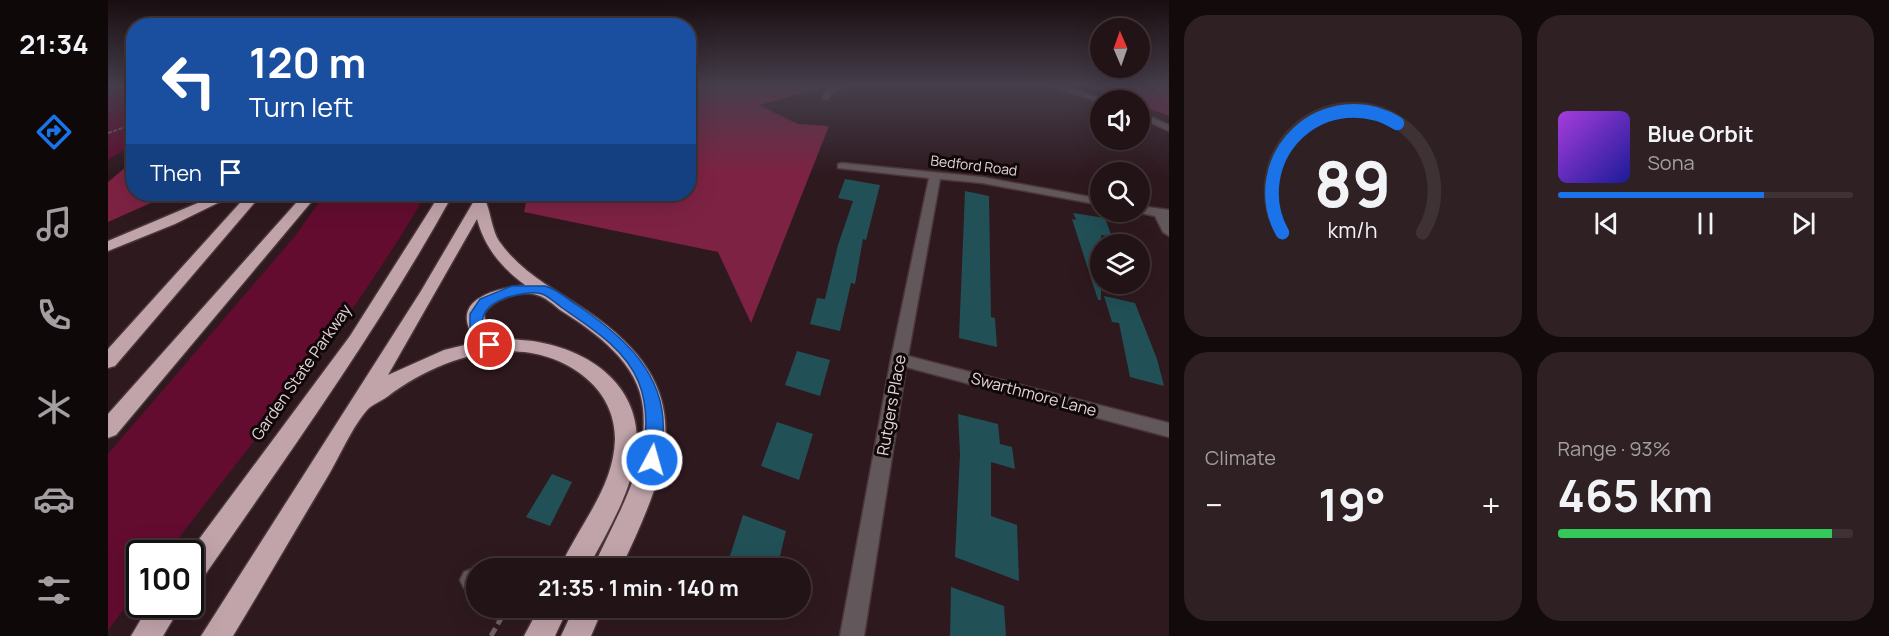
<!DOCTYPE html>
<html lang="en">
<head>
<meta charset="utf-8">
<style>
  :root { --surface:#221316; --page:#2e2023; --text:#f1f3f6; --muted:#a29ea1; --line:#3f3235; --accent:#1a73e8 }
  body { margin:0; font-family:Manrope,sans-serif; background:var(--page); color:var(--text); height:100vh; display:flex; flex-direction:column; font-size:22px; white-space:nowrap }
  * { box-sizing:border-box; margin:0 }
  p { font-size:20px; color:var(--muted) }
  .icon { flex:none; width:33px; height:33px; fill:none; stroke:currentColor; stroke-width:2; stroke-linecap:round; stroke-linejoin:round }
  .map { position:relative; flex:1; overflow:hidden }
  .panel { display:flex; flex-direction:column; gap:15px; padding:15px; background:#130a0c; width:720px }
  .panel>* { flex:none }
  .banner { position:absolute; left:18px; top:18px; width:570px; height:183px; border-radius:24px; box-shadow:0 6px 24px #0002,0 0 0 2px var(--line); background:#1a4fa0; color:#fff; overflow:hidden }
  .needle { width:39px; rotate:358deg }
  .buttons { position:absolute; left:982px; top:18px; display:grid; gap:12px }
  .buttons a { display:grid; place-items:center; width:60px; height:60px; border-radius:50%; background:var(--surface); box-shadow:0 6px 24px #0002,0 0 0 2px var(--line); font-size:30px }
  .speed { position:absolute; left:18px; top:540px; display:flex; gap:12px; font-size:30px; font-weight:700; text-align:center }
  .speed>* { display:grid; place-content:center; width:78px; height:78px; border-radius:50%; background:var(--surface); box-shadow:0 6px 24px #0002,0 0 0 2px var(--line); line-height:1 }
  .speed .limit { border:3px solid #111; border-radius:9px; background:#fff; color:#111 }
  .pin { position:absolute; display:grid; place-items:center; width:51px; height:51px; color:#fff; margin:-26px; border:3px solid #fff; border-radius:50%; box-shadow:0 2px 6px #0007 }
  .me { position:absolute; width:66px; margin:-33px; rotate:6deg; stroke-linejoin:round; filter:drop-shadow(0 0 4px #0008) }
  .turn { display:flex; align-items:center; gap:21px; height:126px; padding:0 24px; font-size:27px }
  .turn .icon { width:78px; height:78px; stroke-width:2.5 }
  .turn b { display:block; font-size:42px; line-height:51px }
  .then { display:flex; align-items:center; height:57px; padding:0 24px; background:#0003; gap:12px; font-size:22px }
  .big { font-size:45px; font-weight:700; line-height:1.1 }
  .panel .card { flex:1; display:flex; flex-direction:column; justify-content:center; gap:9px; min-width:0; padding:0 21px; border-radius:24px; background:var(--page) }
  .panel .dial { align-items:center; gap:0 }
  .dial svg { height:156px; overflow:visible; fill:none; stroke:var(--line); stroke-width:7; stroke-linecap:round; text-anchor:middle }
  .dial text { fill:var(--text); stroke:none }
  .song { display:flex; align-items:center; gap:18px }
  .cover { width:72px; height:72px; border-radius:9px; background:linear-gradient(135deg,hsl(280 70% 55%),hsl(240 70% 35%)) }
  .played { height:6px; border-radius:3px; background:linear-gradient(90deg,var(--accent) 70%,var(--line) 70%) }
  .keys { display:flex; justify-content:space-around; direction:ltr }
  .heat { display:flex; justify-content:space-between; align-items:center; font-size:33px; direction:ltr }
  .charge { height:9px; border-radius:4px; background:linear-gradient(90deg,#34c759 93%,var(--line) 0) }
  .panel .tiles { flex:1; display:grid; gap:15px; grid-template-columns:repeat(2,1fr) }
  .trip { position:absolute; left:358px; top:558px; width:345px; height:60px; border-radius:30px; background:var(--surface); box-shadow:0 6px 24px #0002,0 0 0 2px var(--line); font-weight:700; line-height:60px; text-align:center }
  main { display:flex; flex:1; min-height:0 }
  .tabs { display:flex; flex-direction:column; width:108px; justify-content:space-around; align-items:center; background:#0e0809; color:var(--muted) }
  .tabs .icon { width:42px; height:42px }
  .tabs .active { color:var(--accent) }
  .tabs b { font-size:27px; color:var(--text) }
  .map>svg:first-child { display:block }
</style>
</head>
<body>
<main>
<nav class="tabs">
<b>21:34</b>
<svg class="icon active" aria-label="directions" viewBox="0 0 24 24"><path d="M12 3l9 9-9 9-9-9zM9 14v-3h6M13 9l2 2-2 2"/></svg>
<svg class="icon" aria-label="music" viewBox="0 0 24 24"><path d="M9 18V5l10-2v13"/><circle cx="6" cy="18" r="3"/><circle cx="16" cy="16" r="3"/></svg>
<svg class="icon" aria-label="phone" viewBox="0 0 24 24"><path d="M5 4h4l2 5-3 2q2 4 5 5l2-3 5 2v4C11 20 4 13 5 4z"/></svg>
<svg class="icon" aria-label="climate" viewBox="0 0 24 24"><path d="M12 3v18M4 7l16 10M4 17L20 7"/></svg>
<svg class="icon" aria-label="car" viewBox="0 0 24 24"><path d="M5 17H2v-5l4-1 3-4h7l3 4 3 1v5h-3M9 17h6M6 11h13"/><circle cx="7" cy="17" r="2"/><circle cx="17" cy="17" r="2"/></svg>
<svg class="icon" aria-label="filters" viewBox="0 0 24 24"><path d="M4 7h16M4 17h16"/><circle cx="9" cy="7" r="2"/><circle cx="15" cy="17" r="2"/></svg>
</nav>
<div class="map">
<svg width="1061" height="636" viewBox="0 0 1061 636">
  <rect width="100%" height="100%" fill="#2e191e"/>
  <!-- green -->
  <path fill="#630c2f" d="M0,86H26L25,144L0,160Z
    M217,194H318C244,322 149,436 59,553L32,554L31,589L0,630V454L187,236Z"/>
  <!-- forest -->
  <path fill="#7e2243" d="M581,86H719L651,105L690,124L721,126L643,323L610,252L416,212L420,194H580Z
    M977,86H1061V116L1032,105V100H1020Z
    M25,161L26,194H63L0,222V182Z"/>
  <!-- building -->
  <path fill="#215057" d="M737,179L772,185L758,240L755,239L747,284L743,283L732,331L702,324L709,298L717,299L730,245L745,201L730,198Z
    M857,191L881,196L883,317L887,318L889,347L851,338Z
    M965,213L997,218L1004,237L993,235V300H990L964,219L968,220Z
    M996,296L1027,303L1049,359L1056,386L1022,377L1011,323L1004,322Z
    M689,351L722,360L712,396L677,385Z
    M850,414L890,424L892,444L904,447L907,469L883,462V516L909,525L911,581L847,557L852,454Z
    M669,422L705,434L691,480L653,466Z
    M444,474L464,482L442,526L418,517Z
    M635,515L678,531L669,568H618Z
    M843,587L896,606L898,636H842Z"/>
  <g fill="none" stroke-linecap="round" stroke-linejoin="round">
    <!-- minor casing -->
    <g stroke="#4b373b" stroke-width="3">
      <path id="minor" d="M726,86H737L725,92L720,99H714L719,88Z
        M944,86H956L998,100L991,102Z
        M1032,112L1061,125V131L1032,118Z
        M734,163L874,177L993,199V205L874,183L832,179L800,356L1061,423V437L798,367L756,636H732L783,359L821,178L730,168V164Z
        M1032,206L1061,210V236L1055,232L1047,216L1028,212H1032Z
        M364,569L369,571V593L356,588L352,580L356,572Z
        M411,608H451L454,615L451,624L442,627L415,616Z"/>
    </g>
    <!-- highway casing -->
    <g stroke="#4b373b" stroke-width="3">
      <path id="highway" d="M111,194H128L67,224L0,251V241Z
        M140,194H154L7,366L0,368V349Z
        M196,194H210L8,435L0,438V414Z
        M332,194H345C270,330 180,455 92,582L82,586V554H80L242,336Z
        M370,194H383L378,202C383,214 384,230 391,241C413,273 448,290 479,311C593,388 563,462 513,568H485C508,515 541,469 535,408C531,363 487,332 452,310C446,305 437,297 429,295C413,290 384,299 376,314L378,328L388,340C459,334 543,376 527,460C520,499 498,534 480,568H452C470,526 506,488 507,439C507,416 497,394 479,379C420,329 335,354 279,397C273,401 264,405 260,409C245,425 232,456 220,476C188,529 157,583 125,636H93L313,291ZM369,219C377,248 393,267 417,285C384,289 338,301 369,342L336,350L280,375Z
        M42,604H74L55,636H23Z
        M431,608H460L447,636H416Z
        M466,608H495L483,636H453Z"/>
    </g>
    <!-- path-far1 -->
    <path stroke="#725f63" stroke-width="2" stroke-dasharray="4 1.5" stroke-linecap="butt" d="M0,133L26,124"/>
    <!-- path -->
    <path stroke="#725f63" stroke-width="5" stroke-dasharray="9 4.5" stroke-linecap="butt" d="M383,636L399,608"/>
    <!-- minor -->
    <use href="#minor" fill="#62575a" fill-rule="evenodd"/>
    <!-- highway -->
    <use href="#highway" fill="#c0a4aa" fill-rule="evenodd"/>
  </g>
  <!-- sky -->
  <linearGradient id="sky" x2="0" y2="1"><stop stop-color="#190e10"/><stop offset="0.49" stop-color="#463e4c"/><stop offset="1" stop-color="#463e4c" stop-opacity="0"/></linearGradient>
  <rect width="1061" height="175" fill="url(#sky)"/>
  <!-- route -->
  <path fill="#1a73e8" stroke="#114b97" stroke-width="1.5" d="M437,286C449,289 459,299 469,305C515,336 559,374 555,434C554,444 555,456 550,466L544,468L538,466L535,460C538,434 541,409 531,383C518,349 482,327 453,307C448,303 440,296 434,294C417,289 366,301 376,327C378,333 386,339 390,345L387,349H377L362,327V314L372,299L404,286Z"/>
  <g text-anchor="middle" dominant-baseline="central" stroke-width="6" stroke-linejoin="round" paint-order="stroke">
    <!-- far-street labels -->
    <g font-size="14" fill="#e2d3d6" stroke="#100709">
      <text transform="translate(866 165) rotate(7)">Bedford Road</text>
    </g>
    <!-- street labels -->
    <g font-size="16" fill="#e2d3d6" stroke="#100709">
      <text transform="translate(193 372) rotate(-55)">Garden State Parkway</text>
      <text transform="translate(926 394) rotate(15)">Swarthmore Lane</text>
      <text transform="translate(783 405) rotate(-80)">Rutgers Place</text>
    </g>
  </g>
</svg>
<div class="buttons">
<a><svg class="needle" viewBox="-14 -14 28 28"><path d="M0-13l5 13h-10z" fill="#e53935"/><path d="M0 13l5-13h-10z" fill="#a29ea1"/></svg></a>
<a><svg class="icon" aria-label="sound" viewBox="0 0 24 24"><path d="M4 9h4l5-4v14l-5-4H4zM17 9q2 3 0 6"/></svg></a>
<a><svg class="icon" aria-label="search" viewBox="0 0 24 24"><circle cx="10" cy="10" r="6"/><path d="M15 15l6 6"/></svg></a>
<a><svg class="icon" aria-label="layers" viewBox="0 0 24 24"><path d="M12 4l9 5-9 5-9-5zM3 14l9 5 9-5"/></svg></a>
</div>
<div class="speed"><div class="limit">100</div></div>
<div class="pin" style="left:382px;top:345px;background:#d93025"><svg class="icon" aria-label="arrive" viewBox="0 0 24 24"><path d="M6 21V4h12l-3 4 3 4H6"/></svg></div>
<svg class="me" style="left:544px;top:460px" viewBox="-20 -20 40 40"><circle r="17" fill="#1a73e8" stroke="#fff" stroke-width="3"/><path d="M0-11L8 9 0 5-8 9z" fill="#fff"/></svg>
<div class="trip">21:35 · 1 min · 140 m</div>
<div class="banner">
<div class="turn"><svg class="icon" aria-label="left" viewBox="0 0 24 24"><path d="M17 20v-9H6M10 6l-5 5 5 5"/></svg><div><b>120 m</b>Turn left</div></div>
<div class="then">Then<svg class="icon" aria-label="arrive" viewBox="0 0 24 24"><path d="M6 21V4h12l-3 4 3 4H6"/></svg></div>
</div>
</div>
<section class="panel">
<div class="tiles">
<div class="card dial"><svg viewBox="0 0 100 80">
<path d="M14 69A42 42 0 1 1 86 69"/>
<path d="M14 69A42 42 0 0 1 73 13" stroke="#1a73e8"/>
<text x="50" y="56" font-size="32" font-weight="700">89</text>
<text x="50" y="72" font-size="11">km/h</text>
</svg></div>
<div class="card">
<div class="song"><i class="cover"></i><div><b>Blue Orbit</b><p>Sona</p></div></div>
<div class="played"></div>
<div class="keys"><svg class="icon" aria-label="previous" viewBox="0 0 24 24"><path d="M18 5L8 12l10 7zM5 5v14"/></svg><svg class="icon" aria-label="pause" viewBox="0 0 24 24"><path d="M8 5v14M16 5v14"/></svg><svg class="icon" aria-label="next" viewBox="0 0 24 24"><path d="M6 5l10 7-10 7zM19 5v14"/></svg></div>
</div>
<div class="card"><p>Climate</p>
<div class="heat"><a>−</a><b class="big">19°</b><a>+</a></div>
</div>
<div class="card"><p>Range · 93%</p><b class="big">465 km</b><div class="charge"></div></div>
</div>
</section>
</main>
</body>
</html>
